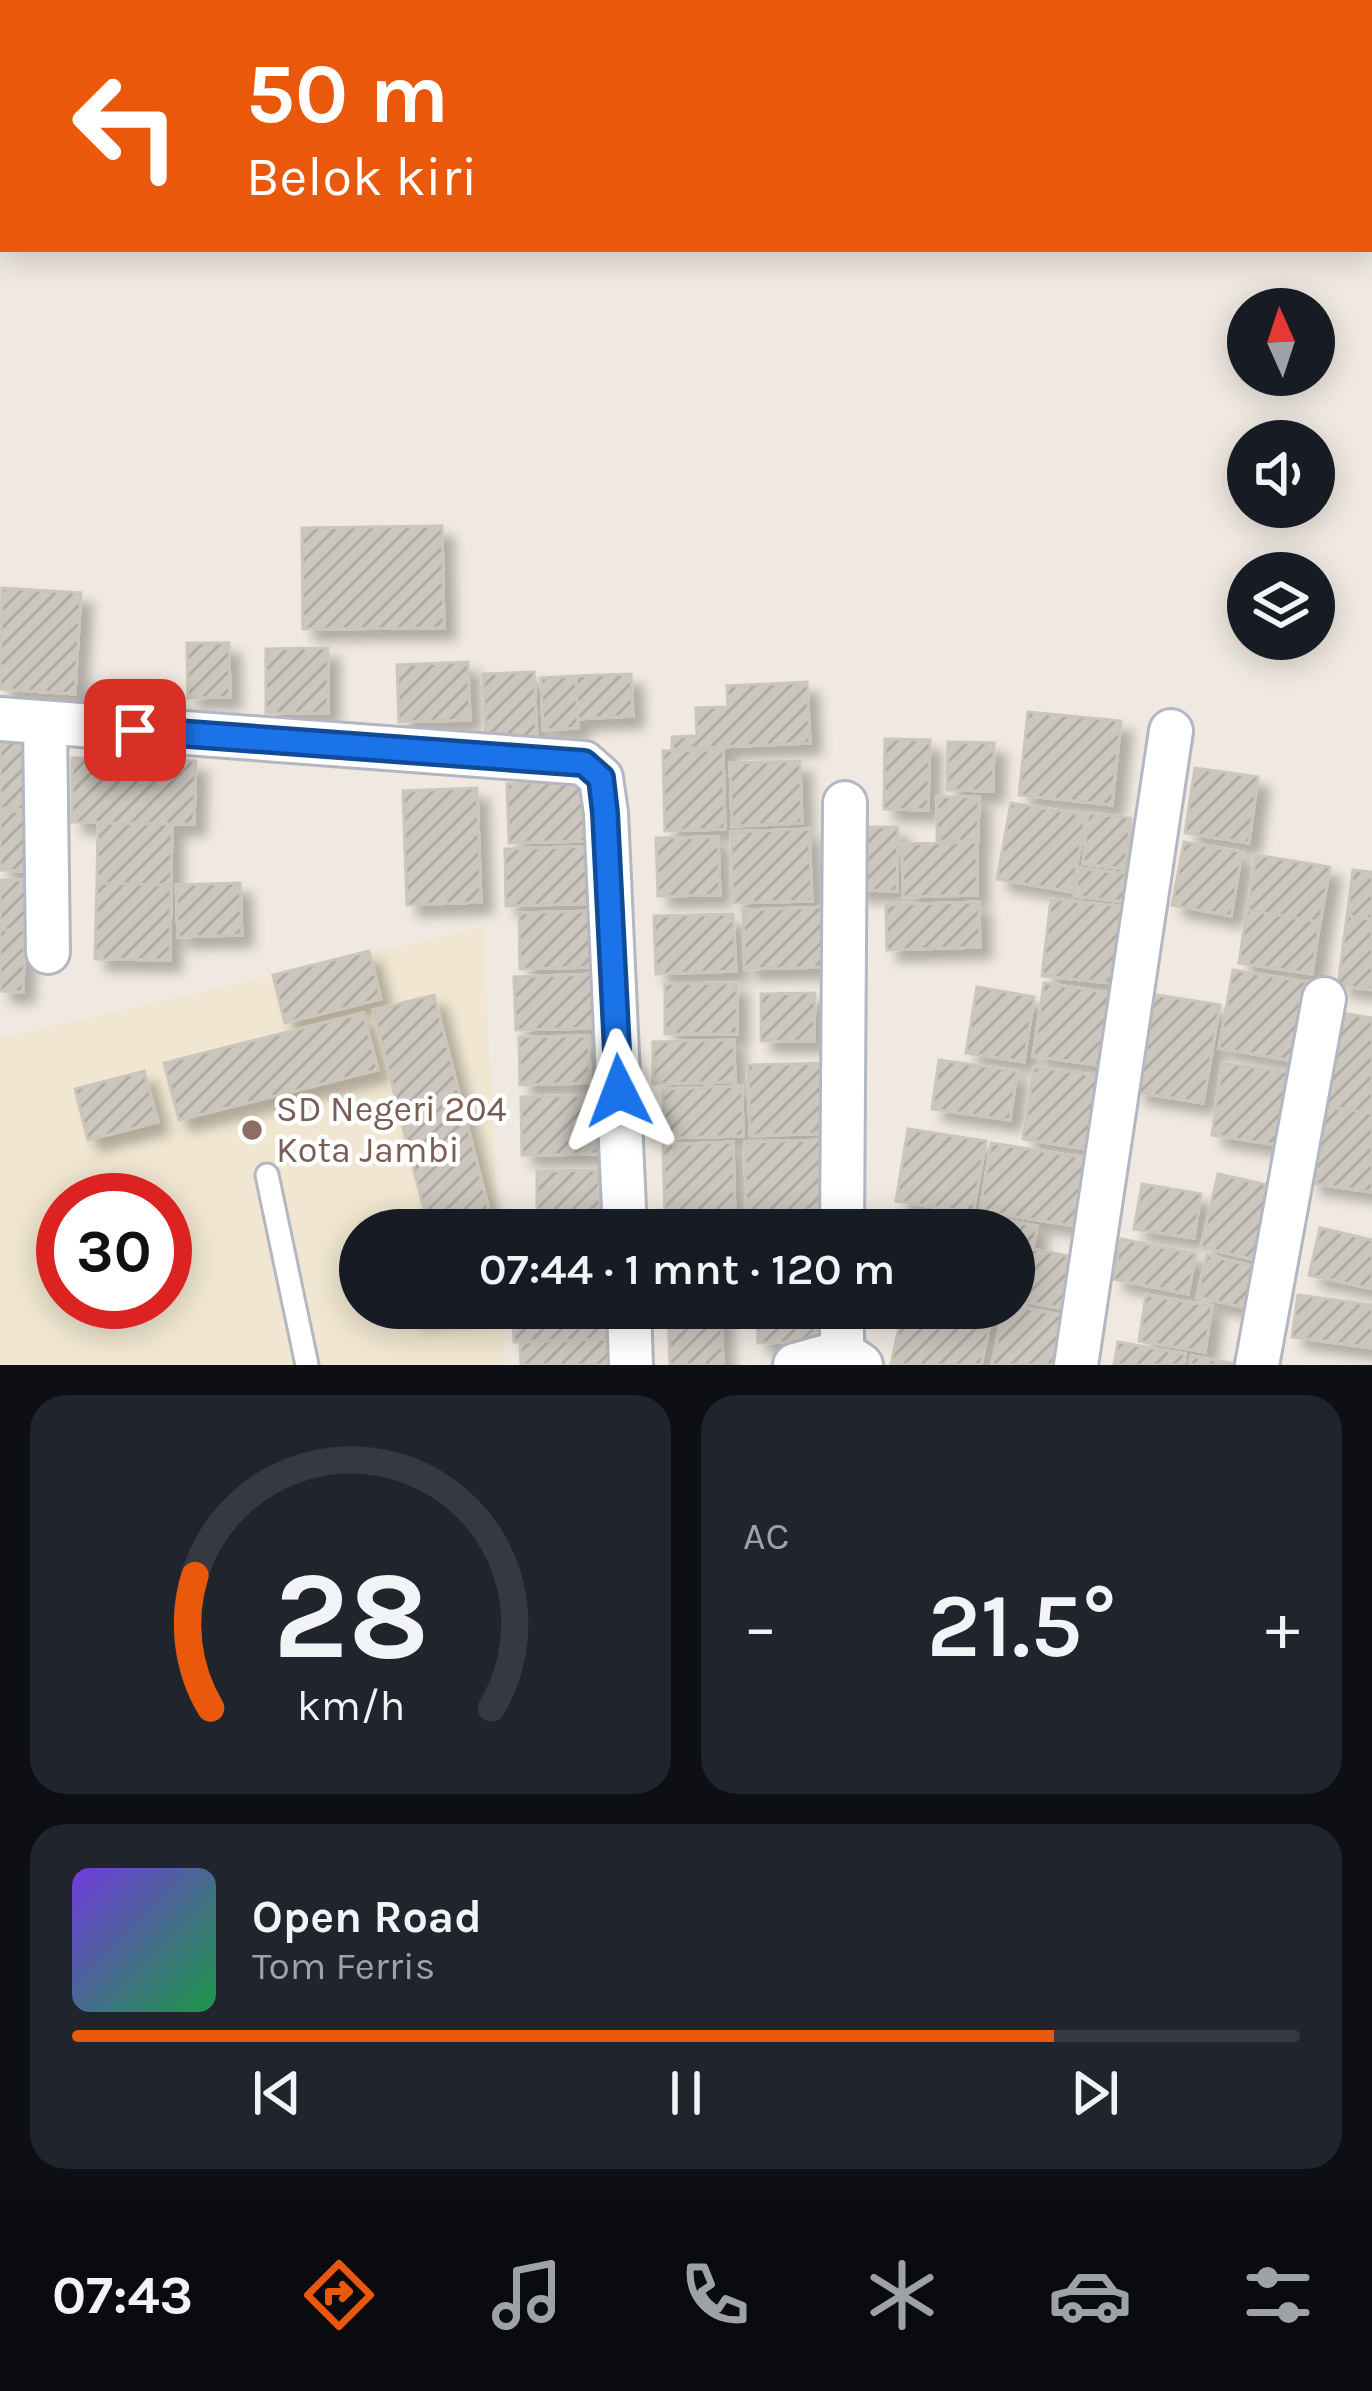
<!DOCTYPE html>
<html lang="id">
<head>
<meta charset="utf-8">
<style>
  :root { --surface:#171b24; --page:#20242c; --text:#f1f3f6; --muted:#9ea1a6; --line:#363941; --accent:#ea580c }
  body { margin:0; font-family:Karla,sans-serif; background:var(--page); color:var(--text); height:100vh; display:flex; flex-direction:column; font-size:45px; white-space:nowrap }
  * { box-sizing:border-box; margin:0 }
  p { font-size:39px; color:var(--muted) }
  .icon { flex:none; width:66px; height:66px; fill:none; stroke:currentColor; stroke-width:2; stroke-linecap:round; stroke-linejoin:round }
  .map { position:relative; height:1365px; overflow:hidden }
  .drawer { display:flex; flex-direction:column; gap:30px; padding:30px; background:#0d0f14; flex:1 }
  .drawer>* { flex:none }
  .top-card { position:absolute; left:0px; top:0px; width:1374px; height:252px; box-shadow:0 6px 30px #0003; background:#ea580c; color:#fff; overflow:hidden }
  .needle { width:78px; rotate:357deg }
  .tools { position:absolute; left:1227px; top:288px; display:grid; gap:24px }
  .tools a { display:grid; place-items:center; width:108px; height:108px; border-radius:50%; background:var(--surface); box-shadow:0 6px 30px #0003; font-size:60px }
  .speed { position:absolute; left:36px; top:1173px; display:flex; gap:24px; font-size:60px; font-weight:700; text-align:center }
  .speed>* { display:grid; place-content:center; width:156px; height:156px; border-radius:50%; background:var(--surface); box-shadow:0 6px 30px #0003; line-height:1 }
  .speed .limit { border:18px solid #d22; background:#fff; color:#111 }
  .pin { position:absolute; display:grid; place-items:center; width:102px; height:102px; color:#fff; margin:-51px; border-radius:24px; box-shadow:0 6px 18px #0006 }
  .me { position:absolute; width:132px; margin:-66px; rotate:357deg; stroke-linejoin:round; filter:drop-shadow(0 0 9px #0008) }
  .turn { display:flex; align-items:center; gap:42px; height:252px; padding:0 48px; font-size:54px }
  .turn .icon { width:156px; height:156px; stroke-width:2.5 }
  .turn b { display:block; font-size:84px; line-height:102px }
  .big { font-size:90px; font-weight:600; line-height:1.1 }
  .drawer .card { flex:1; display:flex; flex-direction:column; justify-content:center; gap:18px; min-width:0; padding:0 42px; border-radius:36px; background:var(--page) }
  .drawer .dial { align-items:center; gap:0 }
  .dial svg { height:312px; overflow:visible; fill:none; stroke:var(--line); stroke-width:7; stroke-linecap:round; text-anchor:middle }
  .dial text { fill:var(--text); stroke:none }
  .song { display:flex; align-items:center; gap:36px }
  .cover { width:144px; height:144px; border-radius:18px; background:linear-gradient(135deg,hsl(260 70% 55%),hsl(140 70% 35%)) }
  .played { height:12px; border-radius:6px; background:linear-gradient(90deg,var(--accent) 80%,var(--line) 80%) }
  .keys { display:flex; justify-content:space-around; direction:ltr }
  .heat { display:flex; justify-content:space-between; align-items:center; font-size:66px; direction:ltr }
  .drawer .tiles { flex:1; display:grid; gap:30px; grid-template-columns:1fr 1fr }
  .card:last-child { grid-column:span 2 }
  .trip { position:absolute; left:339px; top:1209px; width:696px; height:120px; border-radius:60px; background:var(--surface); box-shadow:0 6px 30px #0003; font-weight:600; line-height:120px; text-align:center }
  .menu { display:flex; height:192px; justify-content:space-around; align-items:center; background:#090b0e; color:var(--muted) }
  .menu .icon { width:84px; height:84px }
  .menu .active { color:var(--accent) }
  .menu b { font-size:54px; color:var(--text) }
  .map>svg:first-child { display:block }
</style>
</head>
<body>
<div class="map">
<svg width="1372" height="1365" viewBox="0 0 1372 1365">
  <defs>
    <pattern id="building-hatch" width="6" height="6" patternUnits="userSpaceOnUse" patternTransform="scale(3)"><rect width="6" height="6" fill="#cbc7bf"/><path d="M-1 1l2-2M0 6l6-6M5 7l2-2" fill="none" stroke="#afaba4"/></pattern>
    <filter id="shadow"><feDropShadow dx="11" dy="11" stdDeviation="6" flood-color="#0004"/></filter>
  </defs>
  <rect width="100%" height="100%" fill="#efe9e1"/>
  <!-- education -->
  <path fill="#f0e6d1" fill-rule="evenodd" d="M483,927L498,1230H360V1308H502L505,1365H0V1038ZM63,1200H165V1302H63Z"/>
  <!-- building -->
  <path fill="url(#building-hatch)" stroke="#cbc5ba" stroke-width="3" filter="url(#shadow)" d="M442,526L444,628L303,629L302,528Z
    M2,588L81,593L75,694L0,689Z
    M187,643H229L230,697L188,698Z
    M328,648V713H266V649Z
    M468,662L470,720L399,722L397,665Z
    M534,672L537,738L486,740L483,674Z
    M631,674L633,716L578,719L576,676Z
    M576,676L578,728L543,730L541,678Z
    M807,682L810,743L672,749V737L697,736L696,708L728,707L727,686Z
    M1028,712L1121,721L1112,805L1019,795Z
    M885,739L930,740L928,810L884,809Z
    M0,740L36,742L32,810L0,808Z
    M948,742L994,743L993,791L947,790Z
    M723,750L725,829L665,831L663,751Z
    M72,758L196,761L194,824L72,822Z
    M800,761L802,823L732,826L730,763Z
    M1195,768L1258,777L1249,843L1185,833Z
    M589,781L591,841L509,843L507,784Z
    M477,788L481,902L407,905L403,791Z
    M937,797H979L978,841H937Z
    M1011,803L1086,815L1072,892L997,879Z
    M0,811L29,812L27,871L0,870Z
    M1088,813L1131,818L1125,869L1083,864Z
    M98,823L172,824L171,885L97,883Z
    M854,827H898L897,891L854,890Z
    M809,829L812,901L733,903L731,832Z
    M718,837L720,895L658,896L656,838Z
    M977,842V895L903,897L902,844Z
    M1184,842L1242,852L1231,916L1172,905Z
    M600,846L602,903L506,906L505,849Z
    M1256,855L1330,867L1320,922L1247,910Z
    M1079,868L1129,874L1125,902L1075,896Z
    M1353,870L1372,872V919L1347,916Z
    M0,880H39L37,930H0Z
    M97,883L171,885L170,960L95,959Z
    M240,883L242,935L178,937L176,885Z
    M1051,899L1140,908L1132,985L1042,976Z
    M979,902L980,947L887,950L886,905Z
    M828,907L830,967L745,969L743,910Z
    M1247,910L1320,922L1312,974L1239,963Z
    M595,911L597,967L520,969L519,913Z
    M733,914L736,971L656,974L654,916Z
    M1347,916L1372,919V990L1338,985Z
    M0,930H25L23,992L0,991Z
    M369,951L381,999L285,1023L273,975Z
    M1233,970L1312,983L1298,1062L1219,1048Z
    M595,974L597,1028L516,1030L514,977Z
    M737,983V1034H665V984Z
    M1044,983L1129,996L1118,1068L1033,1056Z
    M977,987L1034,997L1024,1062L966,1053Z
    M815,993L814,1041H761V994Z
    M1151,994L1220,1005L1203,1103L1134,1092Z
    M434,995L489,1210L428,1225L373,1010Z
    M1336,1012L1372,1018V1113L1321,1106Z
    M363,1013L378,1070L179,1120L164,1063Z
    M589,1036L590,1083L520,1085L519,1037Z
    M734,1040L735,1082L653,1084V1042Z
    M939,1060L1017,1071L1010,1120L932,1109Z
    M831,1063L833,1134L750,1135L748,1065Z
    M1222,1063L1294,1073L1283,1146L1212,1135Z
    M1034,1067L1109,1077L1098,1151L1023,1139Z
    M144,1071L158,1122L88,1140L75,1089Z
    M742,1086L743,1136L664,1138L663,1089Z
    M615,1095L616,1154L522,1155L521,1097Z
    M1321,1106L1372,1113V1192L1309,1183Z
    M908,1129L986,1141L973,1213L896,1201Z
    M829,1140L831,1213L746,1215L745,1142Z
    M733,1142L735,1217L665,1220L663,1145Z
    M991,1143L1099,1160L1088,1228L980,1211Z
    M599,1170L600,1212L537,1213V1171Z
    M1218,1174L1285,1189L1268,1263L1201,1247Z
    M1142,1184L1201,1194L1194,1238L1134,1229Z
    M923,1219L973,1230H920Z
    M1001,1219L1037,1226L1033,1249L1089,1260L1079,1312L1014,1299V1230H999Z
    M610,1220V1230H511V1223Z
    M1320,1228L1372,1240V1289L1309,1275Z
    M1121,1239L1196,1254L1188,1294L1113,1279Z
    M1207,1255L1257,1267L1247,1308L1197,1297Z
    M1146,1295L1212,1306L1205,1352L1139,1341Z
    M1298,1295L1372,1305V1348L1292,1337Z
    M1014,1306L1080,1319L1071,1365H992L1004,1308Z
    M411,1308H480V1309L412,1316Z
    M513,1308H612L613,1339L514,1342Z
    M668,1308H721L723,1365H670Z
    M757,1308H830L831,1341L758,1343Z
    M903,1308H994L981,1365H891Z
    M613,1339L614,1365H521L520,1342Z
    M1118,1342L1185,1354L1183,1365H1114Z
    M1192,1356L1241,1365H1190Z"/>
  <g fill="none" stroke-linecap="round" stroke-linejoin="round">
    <!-- service casing -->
    <g stroke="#b4b7c1" stroke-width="27">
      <path id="service" d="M267,1175L307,1365"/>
    </g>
    <!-- minor casing -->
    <g stroke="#b4b7c1" stroke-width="48">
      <path id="minor" d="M0,719L584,763L601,778L606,813L625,1230
        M45,724L48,952
        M842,1230L845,803
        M629,1308L631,1365
        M842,1352V1308
        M795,1365L842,1352L861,1365
        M1076,1365L1171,731
        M1257,1365L1324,999"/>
    </g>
    <!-- service -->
    <use href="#service" stroke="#fff" stroke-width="21"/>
    <!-- minor -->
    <use href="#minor" stroke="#fff" stroke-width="42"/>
  </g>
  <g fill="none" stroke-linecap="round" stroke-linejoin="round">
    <!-- route casing -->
    <g stroke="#114b97" stroke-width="30">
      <path id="route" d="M135,730L584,763L601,778L605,813L619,1091"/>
    </g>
    <!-- route -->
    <use href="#route" stroke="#1a73e8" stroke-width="21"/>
  </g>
  <!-- markers -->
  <circle fill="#8d6e63" stroke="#fff" stroke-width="4.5" cx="252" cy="1130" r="12"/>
  <g text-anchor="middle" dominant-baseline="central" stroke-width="9" stroke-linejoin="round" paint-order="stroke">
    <!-- education labels -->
    <g font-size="36" fill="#785e54" stroke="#fff" text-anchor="start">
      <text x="276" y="1109">SD Negeri 204<tspan x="276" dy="41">Kota Jambi</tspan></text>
    </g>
  </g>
</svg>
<div class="tools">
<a><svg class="needle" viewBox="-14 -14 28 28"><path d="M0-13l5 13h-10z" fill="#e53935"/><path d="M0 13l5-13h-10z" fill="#9ea1a6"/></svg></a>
<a><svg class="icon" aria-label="sound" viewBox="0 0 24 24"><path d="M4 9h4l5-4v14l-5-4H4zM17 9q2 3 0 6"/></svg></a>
<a><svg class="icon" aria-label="layers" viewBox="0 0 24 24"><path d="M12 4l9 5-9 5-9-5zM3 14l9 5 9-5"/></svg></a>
</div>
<div class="speed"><div class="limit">30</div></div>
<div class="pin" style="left:135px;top:730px;background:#d93025"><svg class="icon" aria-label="arrive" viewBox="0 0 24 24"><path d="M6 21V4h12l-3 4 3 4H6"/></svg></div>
<svg class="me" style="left:619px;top:1091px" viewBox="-20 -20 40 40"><path d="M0-17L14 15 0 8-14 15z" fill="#1a73e8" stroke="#fff" stroke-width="4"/></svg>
<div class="trip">07:44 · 1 mnt · 120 m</div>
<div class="top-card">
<div class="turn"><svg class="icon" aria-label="left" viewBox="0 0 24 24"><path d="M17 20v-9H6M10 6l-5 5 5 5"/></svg><div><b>50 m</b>Belok kiri</div></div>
</div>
</div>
<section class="drawer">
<div class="tiles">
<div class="card dial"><svg viewBox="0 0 100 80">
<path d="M14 69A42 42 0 1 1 86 69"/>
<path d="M14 69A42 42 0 0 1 10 35" stroke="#ea580c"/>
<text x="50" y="56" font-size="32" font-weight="700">28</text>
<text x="50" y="72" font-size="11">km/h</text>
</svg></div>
<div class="card"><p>AC</p>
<div class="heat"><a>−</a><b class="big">21.5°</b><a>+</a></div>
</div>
<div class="card">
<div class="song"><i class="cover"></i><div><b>Open Road</b><p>Tom Ferris</p></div></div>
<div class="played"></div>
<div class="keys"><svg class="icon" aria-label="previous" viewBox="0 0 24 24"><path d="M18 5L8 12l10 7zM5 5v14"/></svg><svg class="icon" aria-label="pause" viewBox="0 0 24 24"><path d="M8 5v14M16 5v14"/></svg><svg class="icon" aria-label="next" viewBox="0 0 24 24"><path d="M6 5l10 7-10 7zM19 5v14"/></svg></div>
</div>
</div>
</section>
<nav class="menu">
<b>07:43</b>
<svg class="icon active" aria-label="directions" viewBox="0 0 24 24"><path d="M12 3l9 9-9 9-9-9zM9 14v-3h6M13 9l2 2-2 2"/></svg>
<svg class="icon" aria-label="music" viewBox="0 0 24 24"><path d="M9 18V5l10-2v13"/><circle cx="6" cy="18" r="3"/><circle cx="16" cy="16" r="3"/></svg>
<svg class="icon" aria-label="phone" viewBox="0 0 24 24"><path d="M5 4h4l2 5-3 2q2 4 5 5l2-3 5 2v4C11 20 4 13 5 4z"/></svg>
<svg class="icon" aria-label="climate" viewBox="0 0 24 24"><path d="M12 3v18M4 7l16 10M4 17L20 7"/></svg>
<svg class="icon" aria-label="car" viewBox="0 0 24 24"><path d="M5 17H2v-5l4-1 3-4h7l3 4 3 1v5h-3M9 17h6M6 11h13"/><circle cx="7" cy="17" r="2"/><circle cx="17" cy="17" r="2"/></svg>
<svg class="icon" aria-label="filters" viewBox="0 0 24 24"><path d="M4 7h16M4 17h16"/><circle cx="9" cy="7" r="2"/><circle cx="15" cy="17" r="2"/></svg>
</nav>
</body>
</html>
